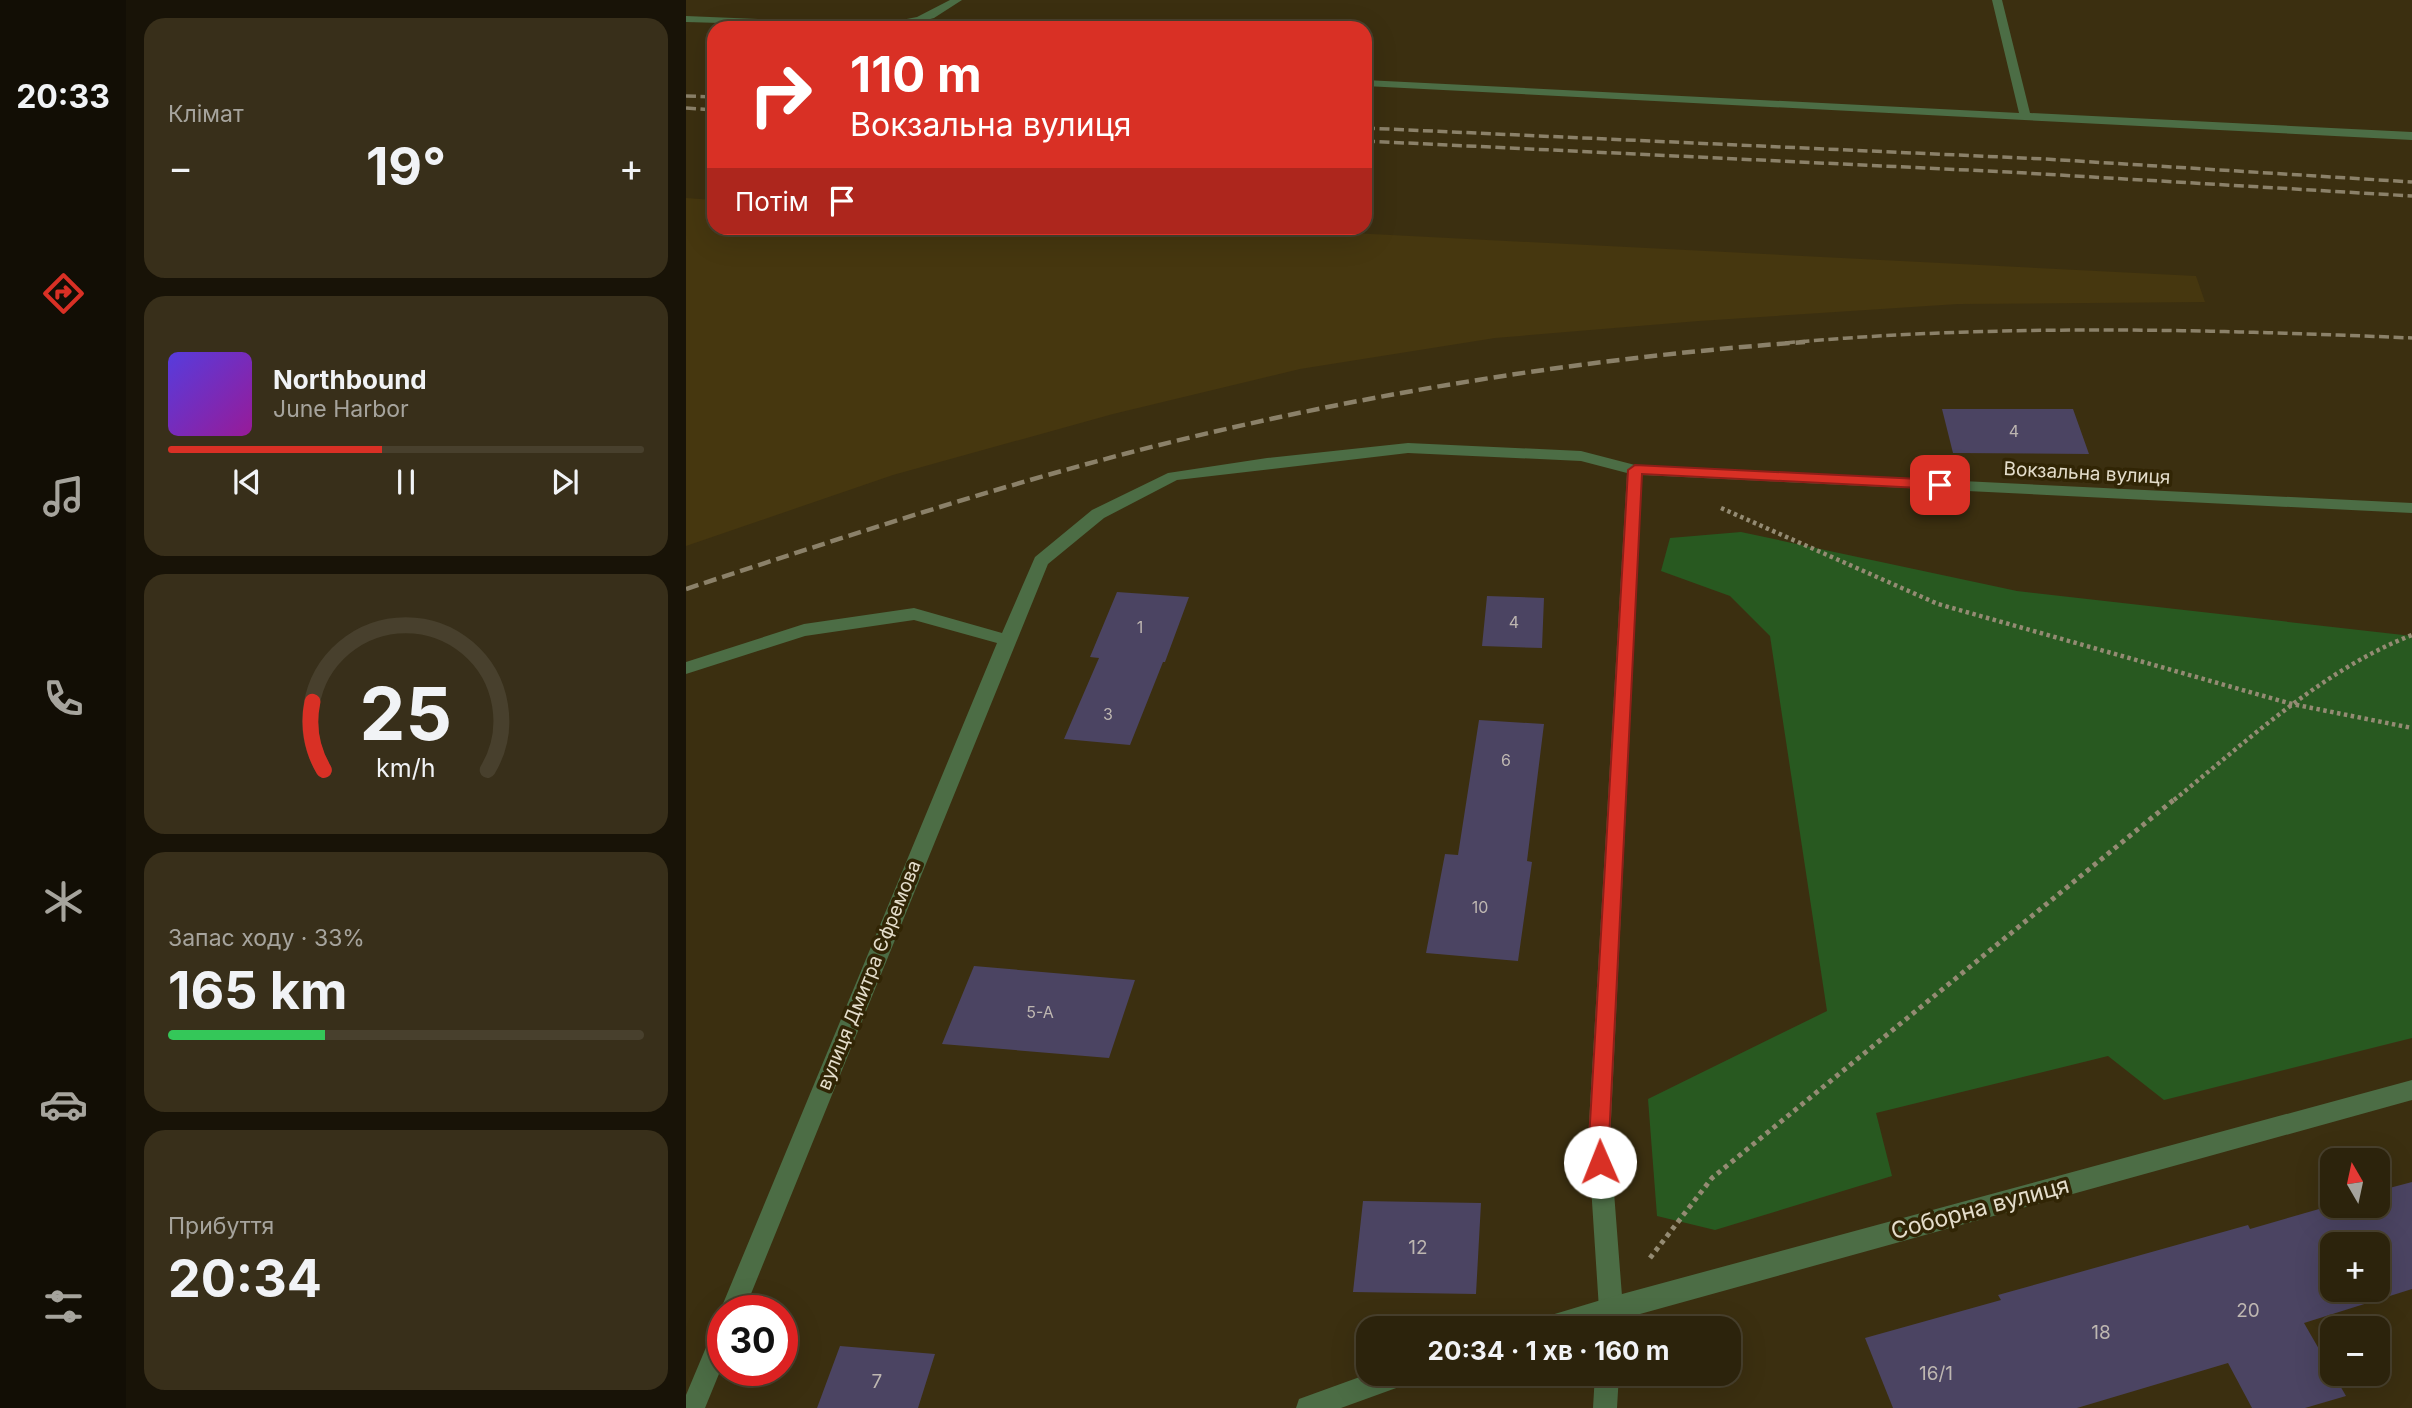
<!DOCTYPE html>
<html lang="uk">
<head>
<meta charset="utf-8">
<style>
  :root { --surface:#2c230c; --page:#382f1a; --text:#f1f3f6; --muted:#a6a49d; --line:#48402d; --accent:#d93025 }
  body { margin:0; font-family:Inter,sans-serif; background:var(--page); color:var(--text); height:100vh; display:flex; flex-direction:column; font-size:26px; white-space:nowrap }
  * { box-sizing:border-box; margin:0 }
  p { font-size:23px; color:var(--muted) }
  .icon { flex:none; width:38px; height:38px; fill:none; stroke:currentColor; stroke-width:2; stroke-linecap:round; stroke-linejoin:round }
  .map { position:relative; flex:1; overflow:hidden }
  .drawer { display:flex; flex-direction:column; gap:18px; padding:18px; background:#181307; width:560px }
  .drawer>* { flex:none }
  .banner { position:absolute; left:21px; top:21px; width:665px; height:214px; border-radius:21px; box-shadow:0 7px 28px #0002,0 0 0 2px var(--line); background:#d93025; color:#fff; overflow:hidden }
  .needle { width:46px; rotate:351deg }
  .tools { position:absolute; left:1634px; top:1148px; display:grid; gap:14px }
  .tools a { display:grid; place-items:center; width:70px; height:70px; border-radius:14px; background:var(--surface); box-shadow:0 7px 28px #0002,0 0 0 2px var(--line); font-size:35px }
  .speed { position:absolute; left:21px; top:1295px; display:flex; gap:14px; font-size:35px; font-weight:700; text-align:center }
  .speed>* { display:grid; place-content:center; width:91px; height:91px; border-radius:50%; background:var(--surface); box-shadow:0 7px 28px #0002,0 0 0 2px var(--line); line-height:1 }
  .speed .limit { border:10px solid #d22; background:#fff; color:#111 }
  .pin { position:absolute; display:grid; place-items:center; width:60px; height:60px; color:#fff; margin:-30px; border-radius:14px; box-shadow:0 4px 10px #0006 }
  .me { position:absolute; width:77px; margin:-38px; rotate:359deg; stroke-linejoin:round; filter:drop-shadow(0 0 5px #0008) }
  .turn { display:flex; align-items:center; gap:24px; height:147px; padding:0 28px; font-size:32px }
  .turn .icon { width:91px; height:91px; stroke-width:2.5 }
  .turn b { display:block; font-size:49px; line-height:60px }
  .then { display:flex; align-items:center; height:66px; padding:0 28px; background:#0003; gap:14px; font-size:26px }
  .big { font-size:52px; font-weight:700; line-height:1.1 }
  .drawer .widget { flex:1; display:flex; flex-direction:column; justify-content:center; gap:10px; min-width:0; padding:0 24px; border-radius:21px; background:var(--page) }
  .drawer .dial { align-items:center; gap:0 }
  .dial svg { height:182px; overflow:visible; fill:none; stroke:var(--line); stroke-width:7; stroke-linecap:round; text-anchor:middle }
  .dial text { fill:var(--text); stroke:none }
  .song { display:flex; align-items:center; gap:21px }
  .cover { width:84px; height:84px; border-radius:10px; background:linear-gradient(135deg,hsl(250 70% 55%),hsl(300 70% 35%)) }
  .played { height:7px; border-radius:4px; background:linear-gradient(90deg,var(--accent) 45%,var(--line) 45%) }
  .keys { display:flex; justify-content:space-around; direction:ltr }
  .heat { display:flex; justify-content:space-between; align-items:center; font-size:38px; direction:ltr }
  .charge { height:10px; border-radius:5px; background:linear-gradient(90deg,#34c759 33%,var(--line) 0) }
  .trip { position:absolute; left:670px; top:1316px; width:385px; height:70px; border-radius:21px; background:var(--surface); box-shadow:0 7px 28px #0002,0 0 0 2px var(--line); font-weight:700; line-height:70px; text-align:center }
  main { display:flex; flex:1; min-height:0 }
  .dock { display:flex; flex-direction:column; width:126px; justify-content:space-around; align-items:center; background:#120e05; color:var(--muted) }
  .dock .icon { width:49px; height:49px }
  .dock .on { color:var(--accent) }
  .dock b { font-size:32px; color:var(--text) }
  .map>svg:first-child { display:block }
</style>
</head>
<body>
<main>
<nav class="dock">
<b>20:33</b>
<svg class="icon on" aria-label="directions" viewBox="0 0 24 24"><path d="M12 3l9 9-9 9-9-9zM9 14v-3h6M13 9l2 2-2 2"/></svg>
<svg class="icon" aria-label="music" viewBox="0 0 24 24"><path d="M9 18V5l10-2v13"/><circle cx="6" cy="18" r="3"/><circle cx="16" cy="16" r="3"/></svg>
<svg class="icon" aria-label="phone" viewBox="0 0 24 24"><path d="M5 4h4l2 5-3 2q2 4 5 5l2-3 5 2v4C11 20 4 13 5 4z"/></svg>
<svg class="icon" aria-label="climate" viewBox="0 0 24 24"><path d="M12 3v18M4 7l16 10M4 17L20 7"/></svg>
<svg class="icon" aria-label="car" viewBox="0 0 24 24"><path d="M5 17H2v-5l4-1 3-4h7l3 4 3 1v5h-3M9 17h6M6 11h13"/><circle cx="7" cy="17" r="2"/><circle cx="17" cy="17" r="2"/></svg>
<svg class="icon" aria-label="filters" viewBox="0 0 24 24"><path d="M4 7h16M4 17h16"/><circle cx="9" cy="7" r="2"/><circle cx="15" cy="17" r="2"/></svg>
</nav>
<section class="drawer">
<div class="widget"><p>Клімат</p>
<div class="heat"><a>−</a><b class="big">19°</b><a>+</a></div>
</div>
<div class="widget">
<div class="song"><i class="cover"></i><div><b>Northbound</b><p>June Harbor</p></div></div>
<div class="played"></div>
<div class="keys"><svg class="icon" aria-label="previous" viewBox="0 0 24 24"><path d="M18 5L8 12l10 7zM5 5v14"/></svg><svg class="icon" aria-label="pause" viewBox="0 0 24 24"><path d="M8 5v14M16 5v14"/></svg><svg class="icon" aria-label="next" viewBox="0 0 24 24"><path d="M6 5l10 7-10 7zM19 5v14"/></svg></div>
</div>
<div class="widget dial"><svg viewBox="0 0 100 80">
<path d="M14 69A42 42 0 1 1 86 69"/>
<path d="M14 69A42 42 0 0 1 9 39" stroke="#d93025"/>
<text x="50" y="56" font-size="32" font-weight="700">25</text>
<text x="50" y="72" font-size="11">km/h</text>
</svg></div>
<div class="widget"><p>Запас ходу · 33%</p><b class="big">165 km</b><div class="charge"></div></div>
<div class="widget"><p>Прибуття</p><b class="big">20:34</b></div>
</section>
<div class="map">
<svg width="1726" height="1408" viewBox="0 0 1726 1408">
  <rect width="100%" height="100%" fill="#3b2f10"/>
  <!-- built -->
  <path fill="#46370f" d="M0,198L28,200V228H567L1510,276L1519,302L1272,304L1013,321L809,338L614,369L427,414L207,475L0,546Z"/>
  <!-- green -->
  <path fill="#285920" d="M1055,532L1331,591L1726,636V1038L1478,1100L1422,1056L1190,1113L1206,1176L1029,1230L971,1216L962,1099L1141,1011L1084,636L1044,596L975,571L984,538Z"/>
  <!-- building -->
  <path fill="#4b4462" fill-rule="evenodd" d="M1256,409H1387L1403,454L1267,453Z
    M431,592L503,597L479,662H477L444,745L378,739L413,658L404,657Z
    M801,596L858,598L856,648L796,646Z
    M793,720L858,724L841,861L846,862L832,961L740,953L759,854L772,855Z
    M288,966L449,980L423,1058L256,1044Z
    M1726,1182V1289L1618,1323L1660,1396L1619,1408H1566L1542,1363L1391,1408H1207L1179,1338L1315,1300L1312,1295L1562,1225L1564,1229L1647,1205L1692,1206V1191ZM1647,1244H1692V1290H1647Z
    M677,1201L795,1203L790,1294L667,1292Z
    M154,1346L249,1354L232,1408H131Z"/>
  <g fill="none" stroke-linecap="round" stroke-linejoin="round">
    <!-- path-far1 -->
    <path stroke="#948b73" stroke-width="4.5" stroke-dasharray="3.5 3.5" stroke-linecap="butt" d="M1035,508L1252,604L1606,704L1726,728
      M1488,800C1561,741 1638,669 1726,635"/>
    <!-- path -->
    <path stroke="#948b73" stroke-width="5" stroke-dasharray="4.5 4.5" stroke-linecap="butt" d="M964,1258L1026,1178L1490,798"/>
    <!-- service -->
    <path fill="#4c6d45" fill-rule="evenodd" d="M1306,0H1316L1344,113L1726,132V140L679,86V80L1333,113Z
      M219,21L231,28L215,26L214,24Z"/>
    <!-- minor -->
    <path fill="#4c6d45" fill-rule="evenodd" d="M722,443L895,451L949,465L1726,503V513L956,475L924,1140L937,1309L933,1317L925,1321L917,1317L913,1309L902,1140L941,473L895,461L722,453L491,480L418,518L362,564L58,1311H37V1317L34,1311L311,643L228,620L119,636L0,674V662L118,624L228,608L316,633L349,557L406,510L482,473L581,458Z
      M37,1322V1364L19,1408H0V1395L29,1326Z"/>
    <!-- tertiary -->
    <path fill="#4c6d45" fill-rule="evenodd" d="M264,0H276L248,18L211,28L0,22V16L195,24L231,17Z
      M1726,1080V1100L936,1319V1328H912V1326L850,1328L854,1320L862,1316L925,1297Z
      M682,1374H727L724,1383L655,1408H610L613,1399Z
      M909,1374H933L931,1408H907Z"/>
    <!-- rail-far1 -->
    <path stroke="#8b8169" stroke-width="3.5" stroke-dasharray="10 4.5" stroke-linecap="butt" d="M0,96L28,97
      M0,108L28,110
      M679,128L1359,159L1726,182
      M679,141L1322,172L1726,196
      M1099,343C1307,324 1517,329 1726,338"/>
    <!-- rail -->
    <path stroke="#8b8169" stroke-width="4.5" stroke-dasharray="13 6" stroke-linecap="butt" d="M0,589C146,541 293,492 442,453C661,396 894,358 1119,342"/>
  </g>
  <!-- route -->
  <path fill="#d93025" stroke="#8d1f18" stroke-width="2" d="M949,465L1254,480L1261,485L1254,489L956,474L923,1140L924,1162L921,1169L914,1171L907,1169L903,1140L942,470Z"/>
  <g text-anchor="middle" dominant-baseline="central" stroke-width="7" stroke-linejoin="round" paint-order="stroke">
    <!-- number labels -->
    <g font-size="16" fill="#beb7b1">
      <text x="1328" y="431">4</text>
      <text x="828" y="622">4</text>
      <text x="454" y="627">1</text>
      <text x="422" y="714">3</text>
      <text x="820" y="760">6</text>
      <text x="794" y="907">10</text>
      <text x="354" y="1012">5-А</text>
    </g>
    <!-- street labels -->
    <g font-size="19" fill="#e4ddcb" stroke="#312505">
      <text transform="translate(1401 473) rotate(3)">Вокзальна вулиця</text>
      <text transform="translate(183 975) rotate(-68)">вулиця Дмитра Єфремова</text>
    </g>
    <!-- near-number labels -->
    <g font-size="19" fill="#beb7b1">
      <text x="732" y="1247">12</text>
      <text x="1562" y="1310">20</text>
      <text x="1415" y="1332">18</text>
      <text x="1250" y="1373">16/1</text>
      <text x="191" y="1381">7</text>
    </g>
    <!-- near-street labels -->
    <g font-size="23" fill="#e4ddcb" stroke="#312505">
      <text transform="translate(1294 1208) rotate(-15)">Соборна вулиця</text>
    </g>
  </g>
</svg>
<div class="tools">
<a><svg class="needle" viewBox="-14 -14 28 28"><path d="M0-13l5 13h-10z" fill="#e53935"/><path d="M0 13l5-13h-10z" fill="#a6a49d"/></svg></a>
<a>+</a>
<a>−</a>
</div>
<div class="speed"><div class="limit">30</div></div>
<div class="pin" style="left:1254px;top:485px;background:#d93025"><svg class="icon" aria-label="arrive" viewBox="0 0 24 24"><path d="M6 21V4h12l-3 4 3 4H6"/></svg></div>
<svg class="me" style="left:914px;top:1162px" viewBox="-20 -20 40 40"><circle r="19" fill="#fff"/><path d="M0-13L10 11 0 6-10 11z" fill="#d93025"/></svg>
<div class="trip">20:34 · 1 хв · 160 m</div>
<div class="banner">
<div class="turn"><svg class="icon" aria-label="right" viewBox="0 0 24 24"><path d="M7 20v-9h11M14 6l5 5-5 5"/></svg><div><b>110 m</b>Вокзальна вулиця</div></div>
<div class="then">Потім<svg class="icon" aria-label="arrive" viewBox="0 0 24 24"><path d="M6 21V4h12l-3 4 3 4H6"/></svg></div>
</div>
</div>
</main>
</body>
</html>
